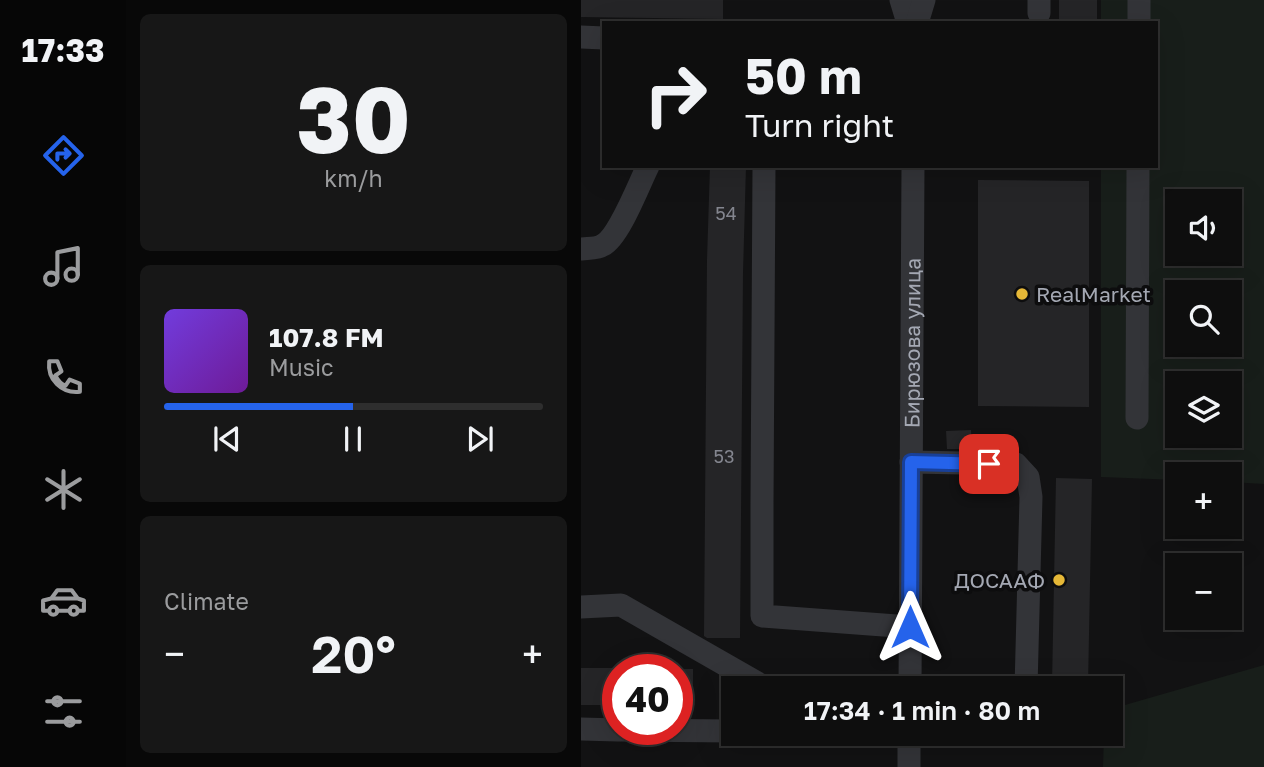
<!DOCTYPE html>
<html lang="en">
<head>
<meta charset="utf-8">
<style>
  :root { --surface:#0e0e0e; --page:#171717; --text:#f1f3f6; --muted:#9b9c9e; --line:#2e2e2e; --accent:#2563eb }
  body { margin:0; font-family:"Golos Text",sans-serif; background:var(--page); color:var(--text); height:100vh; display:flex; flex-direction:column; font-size:26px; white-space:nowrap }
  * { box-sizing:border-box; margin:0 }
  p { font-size:23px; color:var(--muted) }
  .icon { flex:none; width:38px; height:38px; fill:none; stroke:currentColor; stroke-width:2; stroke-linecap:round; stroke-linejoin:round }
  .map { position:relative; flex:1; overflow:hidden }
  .details { display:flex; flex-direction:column; gap:14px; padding:14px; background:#080808; width:455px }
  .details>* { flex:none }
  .banner { position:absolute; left:21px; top:21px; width:556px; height:147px; border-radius:0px; box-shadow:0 7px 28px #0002,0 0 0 2px var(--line); background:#0e0e0e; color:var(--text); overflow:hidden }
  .tools { position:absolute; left:584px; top:189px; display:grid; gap:14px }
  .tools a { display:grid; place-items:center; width:77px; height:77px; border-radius:0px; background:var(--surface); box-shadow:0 7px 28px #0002,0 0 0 2px var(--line); font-size:35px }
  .speed { position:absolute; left:21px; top:654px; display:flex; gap:14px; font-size:35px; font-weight:700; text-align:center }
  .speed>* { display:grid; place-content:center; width:91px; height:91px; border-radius:50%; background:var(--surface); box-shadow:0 7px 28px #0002,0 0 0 2px var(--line); line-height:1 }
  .speed .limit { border:10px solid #d22; background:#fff; color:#111 }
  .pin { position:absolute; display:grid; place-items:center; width:60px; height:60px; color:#fff; margin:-30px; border-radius:14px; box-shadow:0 4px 10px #0006 }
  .me { position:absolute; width:77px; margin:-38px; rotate:0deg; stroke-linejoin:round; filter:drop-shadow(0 0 5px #0008) }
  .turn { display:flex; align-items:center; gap:24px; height:147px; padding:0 28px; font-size:32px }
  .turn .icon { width:91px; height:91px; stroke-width:2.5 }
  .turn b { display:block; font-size:49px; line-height:60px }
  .big { font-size:52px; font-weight:600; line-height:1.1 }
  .details .tile { flex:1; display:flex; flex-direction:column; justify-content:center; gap:10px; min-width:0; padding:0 24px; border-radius:10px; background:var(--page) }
  .details .dial { align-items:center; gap:0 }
  .dial b { font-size:91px; line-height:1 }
  .song { display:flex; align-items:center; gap:21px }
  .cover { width:84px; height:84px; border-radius:10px; background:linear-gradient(135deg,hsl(260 70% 55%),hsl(280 70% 35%)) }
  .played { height:7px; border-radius:4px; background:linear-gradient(90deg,var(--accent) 50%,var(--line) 50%) }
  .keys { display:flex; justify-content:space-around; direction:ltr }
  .heat { display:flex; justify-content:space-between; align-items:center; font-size:38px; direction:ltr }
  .trip { position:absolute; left:140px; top:676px; width:402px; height:70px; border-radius:0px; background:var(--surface); box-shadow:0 7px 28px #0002,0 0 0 2px var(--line); font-weight:600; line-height:70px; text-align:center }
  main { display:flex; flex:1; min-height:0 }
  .menu { display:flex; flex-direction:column; width:126px; justify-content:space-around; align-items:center; background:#060606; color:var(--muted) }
  .menu .icon { width:49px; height:49px }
  .menu .selected { color:var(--accent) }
  .menu b { font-size:32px; color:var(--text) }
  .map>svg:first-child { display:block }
</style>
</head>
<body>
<main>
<nav class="menu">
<b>17:33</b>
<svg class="icon selected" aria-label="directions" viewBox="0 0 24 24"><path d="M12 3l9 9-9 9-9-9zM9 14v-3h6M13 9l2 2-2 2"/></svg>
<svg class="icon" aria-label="music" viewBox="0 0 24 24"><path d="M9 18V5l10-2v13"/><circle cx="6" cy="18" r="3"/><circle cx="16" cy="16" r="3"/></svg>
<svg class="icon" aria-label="phone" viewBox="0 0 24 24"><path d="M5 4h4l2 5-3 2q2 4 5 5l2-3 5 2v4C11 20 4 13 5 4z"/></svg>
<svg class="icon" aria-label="climate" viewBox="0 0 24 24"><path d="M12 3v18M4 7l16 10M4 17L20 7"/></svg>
<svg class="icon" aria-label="car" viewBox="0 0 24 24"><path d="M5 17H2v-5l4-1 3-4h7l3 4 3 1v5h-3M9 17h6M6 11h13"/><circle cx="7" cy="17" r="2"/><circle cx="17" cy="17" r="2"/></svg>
<svg class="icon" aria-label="filters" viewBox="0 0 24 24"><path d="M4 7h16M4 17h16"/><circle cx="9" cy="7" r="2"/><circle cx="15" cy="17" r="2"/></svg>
</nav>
<section class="details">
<div class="tile dial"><b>30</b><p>km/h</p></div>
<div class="tile">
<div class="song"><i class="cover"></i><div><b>107.8 FM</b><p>Music</p></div></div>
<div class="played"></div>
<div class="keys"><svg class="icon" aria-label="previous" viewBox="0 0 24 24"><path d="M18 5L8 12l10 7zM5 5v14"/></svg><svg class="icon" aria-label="pause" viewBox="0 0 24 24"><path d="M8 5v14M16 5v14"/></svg><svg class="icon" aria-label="next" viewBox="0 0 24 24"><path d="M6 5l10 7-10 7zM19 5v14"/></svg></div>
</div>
<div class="tile"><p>Climate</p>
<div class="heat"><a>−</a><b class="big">20°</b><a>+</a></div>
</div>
</section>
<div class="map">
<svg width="683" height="767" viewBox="0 0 683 767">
  <rect width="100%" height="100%" fill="#121213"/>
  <!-- green -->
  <path fill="#181e1a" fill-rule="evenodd" d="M520,0H683V484L649,482V474H597V480L520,477V166H576V23H520ZM597,201H649V254H597ZM597,292H649V345H597ZM597,383H649V436H597Z
    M683,665V767H522L523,733H530V709Z"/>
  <!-- building -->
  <path fill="#252527" d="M0,0H142V19L0,17Z
    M478,0H516V23H478Z
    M129,166H165L162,273L159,638H126L123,636L126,260Z
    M397,180L508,181V407L397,406Z
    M390,430L391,449H366L365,431Z
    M475,478L511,479L507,686L471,685Z
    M0,668H37V705H0Z
    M96,669H112V705H96Z"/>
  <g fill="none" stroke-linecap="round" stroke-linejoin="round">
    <!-- minor -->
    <g stroke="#333438" stroke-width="23">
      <path d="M320,0L327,23"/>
      <path d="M458,13V0"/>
      <path d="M336,23L343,0"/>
      <path d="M558,23V0"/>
      <path d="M0,37L23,38"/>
      <path d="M183,166L181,504V616L329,627"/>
      <path d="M0,249C7,248 16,249 22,245C38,237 58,184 67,166"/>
      <path d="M556,418L557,166"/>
      <path d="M330,462L435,464L447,477L450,497L445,688"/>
      <path d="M0,607L40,605L185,688"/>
      <path id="s1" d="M329,688L332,166"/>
      <path d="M0,729L37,730"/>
      <path d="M40,730L152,731"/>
      <path d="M290,733H332"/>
      <path d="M328,767V733"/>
    </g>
  </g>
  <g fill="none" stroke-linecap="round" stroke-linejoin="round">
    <!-- route casing -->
    <g stroke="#184099" stroke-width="18">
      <path id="route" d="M329,627L330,462L408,464"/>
    </g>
    <!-- route -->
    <use href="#route" stroke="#2563eb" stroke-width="12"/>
  </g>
  <!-- markers -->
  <g fill="#e6b837" stroke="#0d0d0e" stroke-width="2.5">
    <circle cx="441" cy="294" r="7"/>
    <circle cx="478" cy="580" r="7"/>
  </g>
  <g text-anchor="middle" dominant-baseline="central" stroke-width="7" stroke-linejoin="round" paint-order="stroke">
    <!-- number labels -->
    <g font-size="18" fill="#84868f">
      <text x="145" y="213">54</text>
      <text x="143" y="456">53</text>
    </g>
    <!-- poi labels -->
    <g font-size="21" fill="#a4a8b3" stroke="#0d0d0e" text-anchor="start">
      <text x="455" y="294">RealMarket</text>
      <text x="464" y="580" text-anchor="end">ДОСААФ</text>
    </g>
    <!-- street labels -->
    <g font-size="21" fill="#a4a8b3" stroke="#0d0d0e">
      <text stroke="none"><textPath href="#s1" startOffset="345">Бирюзова улица</textPath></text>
    </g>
  </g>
</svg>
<div class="tools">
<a><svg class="icon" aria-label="sound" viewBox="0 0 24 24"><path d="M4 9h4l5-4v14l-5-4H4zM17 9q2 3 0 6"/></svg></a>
<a><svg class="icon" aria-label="search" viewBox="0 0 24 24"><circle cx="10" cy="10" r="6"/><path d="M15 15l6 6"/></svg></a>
<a><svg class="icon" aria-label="layers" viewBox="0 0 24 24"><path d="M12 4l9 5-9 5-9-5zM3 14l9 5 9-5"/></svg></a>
<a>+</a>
<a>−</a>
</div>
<div class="speed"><div class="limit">40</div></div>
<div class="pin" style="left:408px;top:464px;background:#d93025"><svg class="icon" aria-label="arrive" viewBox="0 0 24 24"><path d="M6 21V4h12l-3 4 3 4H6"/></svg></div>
<svg class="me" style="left:329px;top:627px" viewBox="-20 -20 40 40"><path d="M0-17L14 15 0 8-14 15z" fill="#2563eb" stroke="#fff" stroke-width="4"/></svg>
<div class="trip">17:34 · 1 min · 80 m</div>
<div class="banner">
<div class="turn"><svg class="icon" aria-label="right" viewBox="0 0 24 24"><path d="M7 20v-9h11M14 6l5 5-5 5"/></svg><div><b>50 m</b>Turn right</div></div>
</div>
</div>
</main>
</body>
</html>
